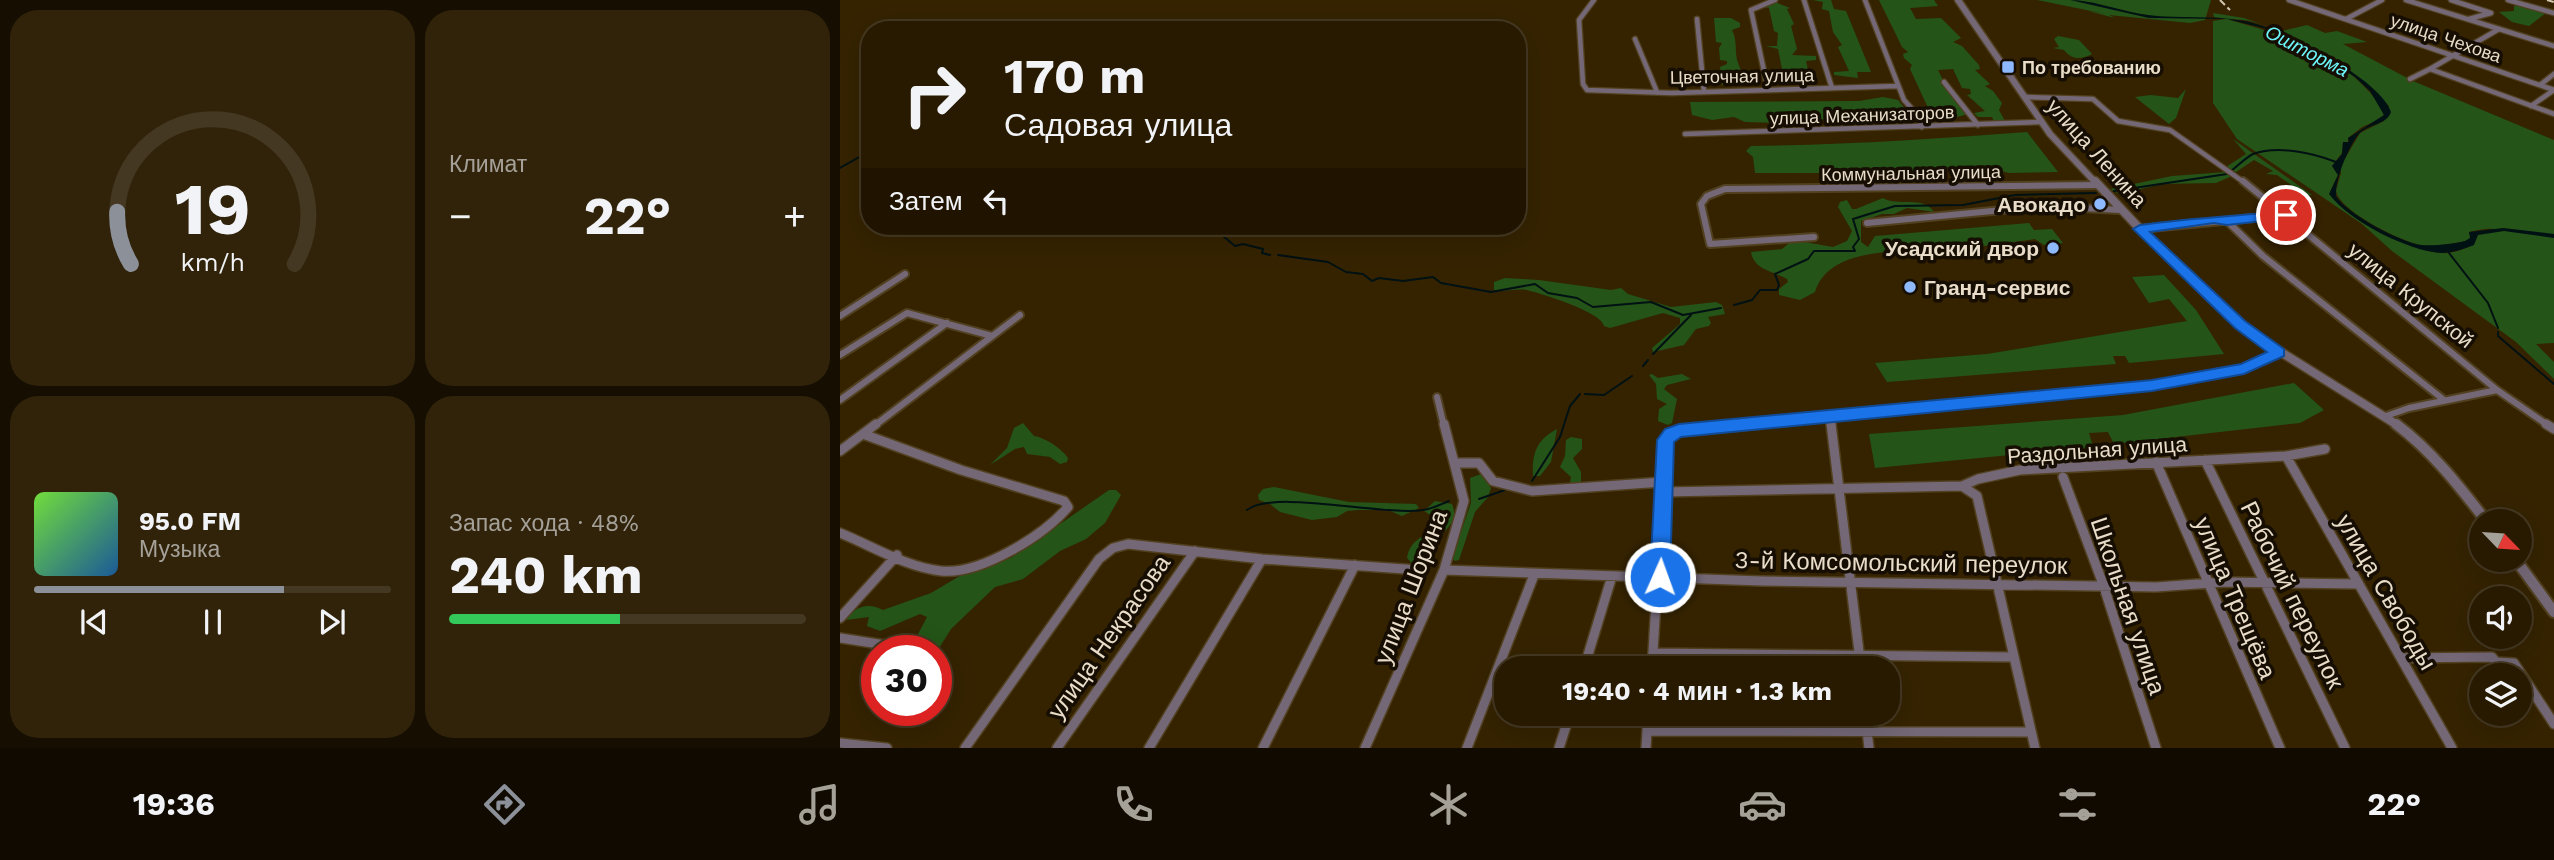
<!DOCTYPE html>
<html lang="ru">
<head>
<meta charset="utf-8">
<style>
  :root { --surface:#281a00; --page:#30230a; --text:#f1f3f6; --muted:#a5a199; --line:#443822; --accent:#8c9099 }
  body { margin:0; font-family:"Work Sans",sans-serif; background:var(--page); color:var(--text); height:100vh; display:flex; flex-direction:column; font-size:26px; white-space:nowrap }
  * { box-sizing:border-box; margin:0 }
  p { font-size:23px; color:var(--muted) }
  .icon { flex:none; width:38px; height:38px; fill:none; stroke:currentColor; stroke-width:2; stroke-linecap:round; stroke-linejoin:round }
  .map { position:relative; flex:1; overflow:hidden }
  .side { display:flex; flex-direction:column; gap:10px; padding:10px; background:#160e00; width:840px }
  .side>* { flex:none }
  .guide { position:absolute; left:21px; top:21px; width:665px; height:214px; border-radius:28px; box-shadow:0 7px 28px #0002,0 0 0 2px var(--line); background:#281a00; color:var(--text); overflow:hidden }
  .needle { width:46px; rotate:115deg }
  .fabs { position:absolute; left:1629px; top:509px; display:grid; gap:14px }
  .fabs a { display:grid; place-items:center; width:63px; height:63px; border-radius:50%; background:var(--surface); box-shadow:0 7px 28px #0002,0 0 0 2px var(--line); font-size:35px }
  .speed { position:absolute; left:21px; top:635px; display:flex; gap:14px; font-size:35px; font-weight:700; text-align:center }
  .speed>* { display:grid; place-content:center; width:91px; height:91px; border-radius:50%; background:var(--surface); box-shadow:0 7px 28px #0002,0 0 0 2px var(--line); line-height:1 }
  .speed .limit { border:10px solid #d22; background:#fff; color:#111 }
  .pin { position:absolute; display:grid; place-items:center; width:60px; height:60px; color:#fff; margin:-30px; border:4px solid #fff; border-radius:50%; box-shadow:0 2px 7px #0007 }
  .me { position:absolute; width:77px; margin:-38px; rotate:2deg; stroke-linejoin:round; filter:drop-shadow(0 0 5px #0008) }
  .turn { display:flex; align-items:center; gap:24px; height:147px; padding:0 28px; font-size:32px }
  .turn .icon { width:91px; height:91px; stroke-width:2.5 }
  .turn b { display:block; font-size:49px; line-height:60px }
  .then { display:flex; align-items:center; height:66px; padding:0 28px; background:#0003; gap:14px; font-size:26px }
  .big { font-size:52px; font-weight:700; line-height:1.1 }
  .side .card { flex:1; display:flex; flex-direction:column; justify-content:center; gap:10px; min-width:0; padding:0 24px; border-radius:28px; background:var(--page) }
  .side .dial { align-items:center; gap:0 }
  .dial svg { height:182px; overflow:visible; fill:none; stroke:var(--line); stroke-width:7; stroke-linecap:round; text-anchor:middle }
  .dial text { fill:var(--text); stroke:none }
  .song { display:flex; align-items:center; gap:21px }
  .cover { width:84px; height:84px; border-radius:10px; background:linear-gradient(135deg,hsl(100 70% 55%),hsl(210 70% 35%)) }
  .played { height:7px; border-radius:4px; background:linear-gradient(90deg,var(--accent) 70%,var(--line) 70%) }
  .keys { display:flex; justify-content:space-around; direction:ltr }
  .heat { display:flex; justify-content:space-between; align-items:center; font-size:38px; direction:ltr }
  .charge { height:10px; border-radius:5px; background:linear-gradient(90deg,#34c759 48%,var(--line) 0) }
  .side .tiles { flex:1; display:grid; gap:10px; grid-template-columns:repeat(2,1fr) }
  .trip { position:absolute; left:654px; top:656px; width:406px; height:70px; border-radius:28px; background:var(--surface); box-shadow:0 7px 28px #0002,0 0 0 2px var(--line); font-weight:700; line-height:70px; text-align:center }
  .menu { display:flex; height:112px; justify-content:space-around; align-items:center; background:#100a00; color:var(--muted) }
  .menu .icon { width:49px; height:49px }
  .menu .active { color:var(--accent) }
  .menu b { font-size:32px; color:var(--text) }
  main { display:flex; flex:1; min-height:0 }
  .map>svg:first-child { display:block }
</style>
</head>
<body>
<main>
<section class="side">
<div class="tiles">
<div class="card dial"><svg viewBox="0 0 100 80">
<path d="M14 69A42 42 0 1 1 86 69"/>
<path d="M14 69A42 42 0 0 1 8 46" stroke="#8c9099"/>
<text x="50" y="56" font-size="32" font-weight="700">19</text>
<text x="50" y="72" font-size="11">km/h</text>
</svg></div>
<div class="card"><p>Климат</p>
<div class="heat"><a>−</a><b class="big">22°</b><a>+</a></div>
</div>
<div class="card">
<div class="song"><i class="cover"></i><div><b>95.0 FM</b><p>Музыка</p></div></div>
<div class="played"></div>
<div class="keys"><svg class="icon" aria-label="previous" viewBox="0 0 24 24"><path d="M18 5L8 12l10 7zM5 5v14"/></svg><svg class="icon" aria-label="pause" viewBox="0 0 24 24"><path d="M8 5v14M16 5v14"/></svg><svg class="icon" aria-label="next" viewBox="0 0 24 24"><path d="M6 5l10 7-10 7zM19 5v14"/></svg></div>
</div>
<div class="card"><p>Запас хода · 48%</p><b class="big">240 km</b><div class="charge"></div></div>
</div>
</section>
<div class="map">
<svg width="1714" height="748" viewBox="0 0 1714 748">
  <rect width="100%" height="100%" fill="#352300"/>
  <!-- green -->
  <path fill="#245417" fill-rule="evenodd" d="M973,0H991L994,9L1006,11L1031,72H1017L1018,78L994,75V72L1009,71L998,47L1002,45L993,32L989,11L982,9L983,2Z
    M1039,0H1094L1098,6L1070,8L1076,19L1101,18L1121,38L1113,42L1122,46L1139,65L1140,69L1135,70L1150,84L1145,86L1153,91L1162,103L1159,110L1165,121L1154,122L1152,117H1138L1134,113L1145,111L1127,95L1131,94L1130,89L1122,88L1113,69L1098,70L1103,80L1100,81L1127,114C1117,118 1106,120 1099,110H1089L1070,69L1072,65L1064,58L1063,54L1068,52L1062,47Z
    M1197,0H1371L1365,20L1350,23L1269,15L1275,18L1248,11L1266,14Z
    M935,2L950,8L947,9L954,24L951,26L957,49L952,55L976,56V60L966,61L971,82H952L948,75L952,71L942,69L938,49L926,46H937L938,33L934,31L929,8L922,6Z
    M1678,5L1706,13L1689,26L1672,22L1659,12L1674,11V6Z
    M1373,13L1404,18L1442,31L1467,25L1485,33L1497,31L1527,42L1503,44L1573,81L1714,140V343L1696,344L1714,362V379L1676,342L1552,251L1522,224L1397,139L1373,103V21L1386,19L1374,17ZM1390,20C1433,14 1519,75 1549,106L1544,121L1520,133L1500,167L1501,173L1496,190C1497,210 1562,242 1581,245C1596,247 1612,244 1626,241L1631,238L1629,232C1642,229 1651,227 1664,231L1638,232L1633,245C1623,249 1613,254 1602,253C1573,251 1502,219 1490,192L1498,175L1492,166L1502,153L1503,142H1508V138L1522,127L1543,118L1544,111C1511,59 1448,36 1390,20Z
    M874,18H891L900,23V27L892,30C898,41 894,52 898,63C901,71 903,76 904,85H882L880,67L887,64V61L880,60L879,48L882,43L876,42Z
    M1218,36L1239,40L1252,54C1241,60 1232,60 1224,50L1213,48L1219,47L1214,39Z
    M1346,89L1336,118L1329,124L1295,97L1311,95L1338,98Z
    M1043,97L1058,100L1072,117L1019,116L944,123L905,122L894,117L872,120L852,115L850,102L1019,101Z
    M1187,132L1218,172L1169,173L1149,168L1111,167L1056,173H915L913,157L906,151L911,146C1003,145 1095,139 1187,132Z
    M1393,139L1472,195L1467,196L1437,175L1426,174L1433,171L1414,160L1396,172L1386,167L1406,154Z
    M1386,172L1392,176L1376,183L1322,184L1279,194L1270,189L1332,176Z
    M1043,198C1057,207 1084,195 1094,212L1067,208L1054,214H1042L1021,221V242L1028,247L1035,236L1189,223L1194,230L1212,229L1223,243L1204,245L1195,239L1121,249L1115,242L1100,245V249C1061,252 989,246 975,292L960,300L939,295V289L948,282L947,279C933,271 914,270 911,252L942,249L953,240L993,247L1007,241L1012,231L998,207L1000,202L1007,200L1012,209H1016Z
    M1324,275L1356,310L1384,354L1289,363L1285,356H1273L1276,364L1047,382L1035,363L1147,354L1347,321L1329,299L1309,303L1292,277Z
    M665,278L699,280L771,290L781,288L788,294L831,307L876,302L882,305L885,314L868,317L871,323L869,326L856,329L844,345L813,352L812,348L840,324V318L823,313L770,328L764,326C762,312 702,294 687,290C677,288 665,292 654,290V282Z
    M812,374L818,378L842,374L851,379L827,385L824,389L837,399L832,423L828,425L818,421L819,409L827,404L817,399L816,384L809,375Z
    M1454,383L1484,410L1460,423L1274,444L1268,432L1249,433L1253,447L1035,468L1029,434L1283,415Z
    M183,423L194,436C206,438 221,448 228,458L227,462L220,464L210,457L187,454L184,447L175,449L150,465L167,448L174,428Z
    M717,429L711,462L700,476H693C692,454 696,440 717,429Z
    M731,437L742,439V449L733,458L741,472V482L730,483L731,477L720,467L725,456L726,440Z
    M641,474L651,488L648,497L635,512L619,560L615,561L612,558L631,503L630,478Z
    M434,487L509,502L576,504L579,508L562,516L548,510H519L507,511L497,517L472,520L440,512L430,504L419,500L418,495L423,489Z
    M269,490H276L281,495L265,523L246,539L220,551L183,579L155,587L111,629L96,653L69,651L87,617L80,614L40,631L27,626L29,617L6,620C15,606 28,602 43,610L91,593L123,574L171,558Z
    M595,501L612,504C620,523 603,533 590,543L592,560L584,566L575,567L567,558C570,539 584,538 595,526V518L584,511Z"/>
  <!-- water -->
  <path fill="#001113" d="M1230,0C1253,0 1284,12 1308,15C1340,19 1373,15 1404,21C1439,27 1540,78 1551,112C1547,125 1528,124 1519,134C1508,147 1495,180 1496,196C1507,214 1560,242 1581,245C1595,246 1612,244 1625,241L1630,238L1629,232L1663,228L1714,234V238L1664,231L1638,235L1634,245C1623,249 1613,253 1601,253C1568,251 1509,221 1489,194L1498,175L1492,166L1502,154L1503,142H1509L1508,138L1544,115L1530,91L1515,77L1486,58L1427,29L1387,19L1309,18Z"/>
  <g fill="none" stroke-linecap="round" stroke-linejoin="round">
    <!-- stream -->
    <path stroke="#001113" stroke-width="2" d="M0,168L30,151
      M1391,171C1398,166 1405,158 1413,154C1438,145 1473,153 1496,162
      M1274,191L1387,174
      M371,226L395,246L403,244L423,249L422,253L430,255
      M1609,253L1648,303L1658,328
      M438,255L488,262L506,272L523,274L532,281L539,278L563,281L593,277L601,283L651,292L695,284L708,293L737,298L753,307L811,302L843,315L881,308
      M894,305L912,300L920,290H937L939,285L935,274L968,259L974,251H1015L1013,247L1019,239L1013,219L1055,206L1123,205L1175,195L1256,193
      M1658,332V336L1714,384
      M813,354L851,315
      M803,366L808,360
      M745,394L764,395L792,376
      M692,481L720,437L730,406L740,394
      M639,499L665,490
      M407,510C432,489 544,516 583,510C592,509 601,504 609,501"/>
    <!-- minor-far2 casing -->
    <g stroke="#524120" stroke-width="7">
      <path id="minor-far2" d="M754,0L739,20L743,84L747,90L831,93L1058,86
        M964,0L992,88
        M1025,0L1064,100L1075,112L1082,127
        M1449,0L1714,90
        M1566,0L1714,46
        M1611,0L1651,13L1629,19
        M1668,0L1714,13
        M857,19L864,92
        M1506,19L1542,0
        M1659,29L1590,69L1714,114
        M795,39L817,92
        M1570,79L1590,69
        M1104,82L1138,125
        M1700,85L1714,74
        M928,90L911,10L935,0
        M1184,97L1253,99L1278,121L1330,130L1405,183
        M1691,106L1714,90
        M845,134L1201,122"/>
    </g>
    <!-- minor-far1 casing -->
    <g stroke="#524120" stroke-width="10">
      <path id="minor-far1" d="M1403,181L1657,390L1709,426
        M1387,221L1423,256L1604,400
        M1027,223L1204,206L1281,210
        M1300,229L1445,215
        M974,237L870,244L861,204L867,196L885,189L1256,185
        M0,316L65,274
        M0,355L67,313L152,336
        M597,397L604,426
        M0,400L107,323
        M1546,416L1569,408L1657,390
        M990,418L991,426
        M34,426L180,315
        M902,426L1312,386L1404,369L1438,353"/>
    </g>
    <!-- minor casing -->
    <g stroke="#524120" stroke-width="12">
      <path id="minor" d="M991,424L1021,668
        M1706,424L1714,429
        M0,451L36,424
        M1446,456L1612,748
        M1365,460L1505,748
        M1316,462L1440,748
        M615,463H639L653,481L692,491L823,482
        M1223,477L1263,584L1316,748
        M1122,486L1137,496L1195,748
        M823,492L1122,486L1138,479L1180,470L1446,456L1485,449
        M0,533C32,546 66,567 101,571C140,575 203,536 228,507L224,501L121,470L23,434
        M604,570L922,581L1316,587L1385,582L1518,584
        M0,618L57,555
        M0,638L58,647
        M814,653L1173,657
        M1561,658L1652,657L1656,662L1674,663L1714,724
        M744,668L772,576
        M812,668L826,440L835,432L920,424
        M1025,714L1029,748
        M807,731L1191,732
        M0,743L47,748
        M125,748L259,559L273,548L288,544L422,559L579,570
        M217,748L355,551
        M309,748L422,559
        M423,748L515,565
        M525,748L604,570L624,501L604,424
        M627,748L694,575
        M719,748L730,714
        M806,748L808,714"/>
    </g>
    <!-- tertiary-far2 casing -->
    <g stroke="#524120" stroke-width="9">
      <path id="tertiary-far2" d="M1118,0L1210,134L1256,183"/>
    </g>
    <!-- tertiary-far1 casing -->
    <g stroke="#524120" stroke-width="11">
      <path id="tertiary-far1" d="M1255,181L1300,229L1412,334L1559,426"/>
    </g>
    <!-- tertiary casing -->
    <g stroke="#524120" stroke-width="14">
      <path id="tertiary" d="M1556,424C1593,452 1619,486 1647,522
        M1676,560L1714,612"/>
    </g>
    <!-- minor-far2 -->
    <use href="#minor-far2" stroke="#746877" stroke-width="4.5"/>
    <!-- minor-far1 -->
    <use href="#minor-far1" stroke="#746877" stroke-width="6"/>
    <!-- minor -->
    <use href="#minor" stroke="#746877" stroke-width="9"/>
    <!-- tertiary-far2 -->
    <use href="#tertiary-far2" stroke="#746877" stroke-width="6"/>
    <!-- tertiary-far1 -->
    <use href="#tertiary-far1" stroke="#746877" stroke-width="8"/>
    <!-- tertiary -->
    <use href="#tertiary" stroke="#746877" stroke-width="10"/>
    <!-- rail -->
    <path stroke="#d2c6b1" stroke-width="2" stroke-dasharray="7 3.5" stroke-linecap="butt" d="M1380,0L1390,10
      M1707,0L1714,2"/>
  </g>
  <!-- route -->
  <path fill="#1a73e8" stroke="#114b97" stroke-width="2" d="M1446,211L1452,215L1450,218L1387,225L1374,223L1310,232L1405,321L1444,349V356L1404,374L1312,391L841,437L834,442L830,577L827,583H813L810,577L817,440L825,429L839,424L1312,380L1401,364L1427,352L1395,328L1293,229L1300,225C1349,218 1396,216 1446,211Z"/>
  <!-- markers -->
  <g fill="#8eb9fd" stroke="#160e02" stroke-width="2.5">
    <rect x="1161" y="60" width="14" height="14" rx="3.5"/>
    <circle cx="1260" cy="204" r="7"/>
    <circle cx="1213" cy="248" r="7"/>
    <circle cx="1070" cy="287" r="7"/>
  </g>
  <g text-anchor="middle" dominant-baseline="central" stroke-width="7" stroke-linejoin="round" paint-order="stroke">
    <!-- far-street labels -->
    <g font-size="18" fill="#e9ddca" stroke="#160e02">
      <text transform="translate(1606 38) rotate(19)">улица Чехова</text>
      <text transform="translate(902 76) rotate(-1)">Цветочная улица</text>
      <text transform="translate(1022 115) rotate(-2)">улица Механизаторов</text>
      <text transform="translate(1071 173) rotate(-1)">Коммунальная улица</text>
    </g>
    <!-- far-poi labels -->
    <g font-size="18" font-weight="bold" fill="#e9ddca" stroke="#160e02" text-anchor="start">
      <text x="1182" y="67">По требованию</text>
    </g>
    <!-- far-water labels -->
    <g font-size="19" font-style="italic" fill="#6df7fd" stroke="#160e02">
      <text transform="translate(1467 51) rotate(27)">Ошторма</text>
    </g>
    <!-- street labels -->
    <g font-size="21" fill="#e9ddca" stroke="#160e02">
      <text transform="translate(1257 153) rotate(48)">улица Ленина</text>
      <text transform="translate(1571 295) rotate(39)">улица Крупской</text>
      <text transform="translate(1257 450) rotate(-4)">Раздольная улица</text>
    </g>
    <!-- poi labels -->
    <g font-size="21" font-weight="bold" fill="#e9ddca" stroke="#160e02" text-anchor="end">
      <text x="1246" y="204">Авокадо</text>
      <text x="1199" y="248">Усадский двор</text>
      <text x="1084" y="287" text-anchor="start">Гранд-сервис</text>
    </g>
    <!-- near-street labels -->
    <g font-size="24" fill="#e9ddca" stroke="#160e02">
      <text transform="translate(1061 563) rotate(1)">3-й Комсомольский переулок</text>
      <text transform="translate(571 587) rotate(-69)">улица Шорина</text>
      <text transform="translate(1546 592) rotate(60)">улица Свободы</text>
      <text transform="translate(1452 595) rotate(64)">Рабочий переулок</text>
      <text transform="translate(1395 598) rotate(67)">улица Трещёва</text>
      <text transform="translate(1288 606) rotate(71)">Школьная улица</text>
      <text transform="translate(269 637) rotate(-55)">улица Некрасова</text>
    </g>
  </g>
</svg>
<div class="fabs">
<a><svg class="needle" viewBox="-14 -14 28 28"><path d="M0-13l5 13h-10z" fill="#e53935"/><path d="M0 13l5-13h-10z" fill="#a5a199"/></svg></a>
<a><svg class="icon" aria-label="sound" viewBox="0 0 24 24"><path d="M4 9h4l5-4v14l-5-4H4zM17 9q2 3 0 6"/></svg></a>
<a><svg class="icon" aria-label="layers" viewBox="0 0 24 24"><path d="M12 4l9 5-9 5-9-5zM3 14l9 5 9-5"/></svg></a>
</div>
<div class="speed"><div class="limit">30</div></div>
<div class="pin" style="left:1446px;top:215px;background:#d93025"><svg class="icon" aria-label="arrive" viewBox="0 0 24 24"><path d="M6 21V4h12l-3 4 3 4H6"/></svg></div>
<svg class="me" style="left:820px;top:577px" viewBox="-20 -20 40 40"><circle r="17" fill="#1a73e8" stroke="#fff" stroke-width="3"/><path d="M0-11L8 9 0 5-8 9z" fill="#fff"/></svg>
<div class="trip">19:40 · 4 мин · 1.3 km</div>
<div class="guide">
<div class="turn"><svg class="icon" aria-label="right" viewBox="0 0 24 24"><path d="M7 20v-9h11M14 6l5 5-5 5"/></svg><div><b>170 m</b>Садовая улица</div></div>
<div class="then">Затем<svg class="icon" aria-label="left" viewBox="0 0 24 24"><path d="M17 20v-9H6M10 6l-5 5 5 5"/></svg></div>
</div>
</div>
</main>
<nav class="menu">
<b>19:36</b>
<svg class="icon active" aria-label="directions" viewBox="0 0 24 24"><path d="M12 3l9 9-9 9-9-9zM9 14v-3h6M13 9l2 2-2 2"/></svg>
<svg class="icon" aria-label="music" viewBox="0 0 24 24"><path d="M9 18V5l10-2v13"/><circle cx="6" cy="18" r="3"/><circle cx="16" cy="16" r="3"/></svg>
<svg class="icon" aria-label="phone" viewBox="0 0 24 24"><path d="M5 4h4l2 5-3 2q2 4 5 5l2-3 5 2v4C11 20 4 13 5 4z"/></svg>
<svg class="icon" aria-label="climate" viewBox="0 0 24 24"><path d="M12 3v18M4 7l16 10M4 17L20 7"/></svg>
<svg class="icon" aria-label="car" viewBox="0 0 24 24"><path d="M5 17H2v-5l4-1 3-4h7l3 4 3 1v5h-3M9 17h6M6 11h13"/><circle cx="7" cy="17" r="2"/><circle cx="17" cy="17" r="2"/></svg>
<svg class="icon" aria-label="filters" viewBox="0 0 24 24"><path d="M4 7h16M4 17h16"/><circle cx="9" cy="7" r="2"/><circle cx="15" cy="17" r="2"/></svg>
<b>22°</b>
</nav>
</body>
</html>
